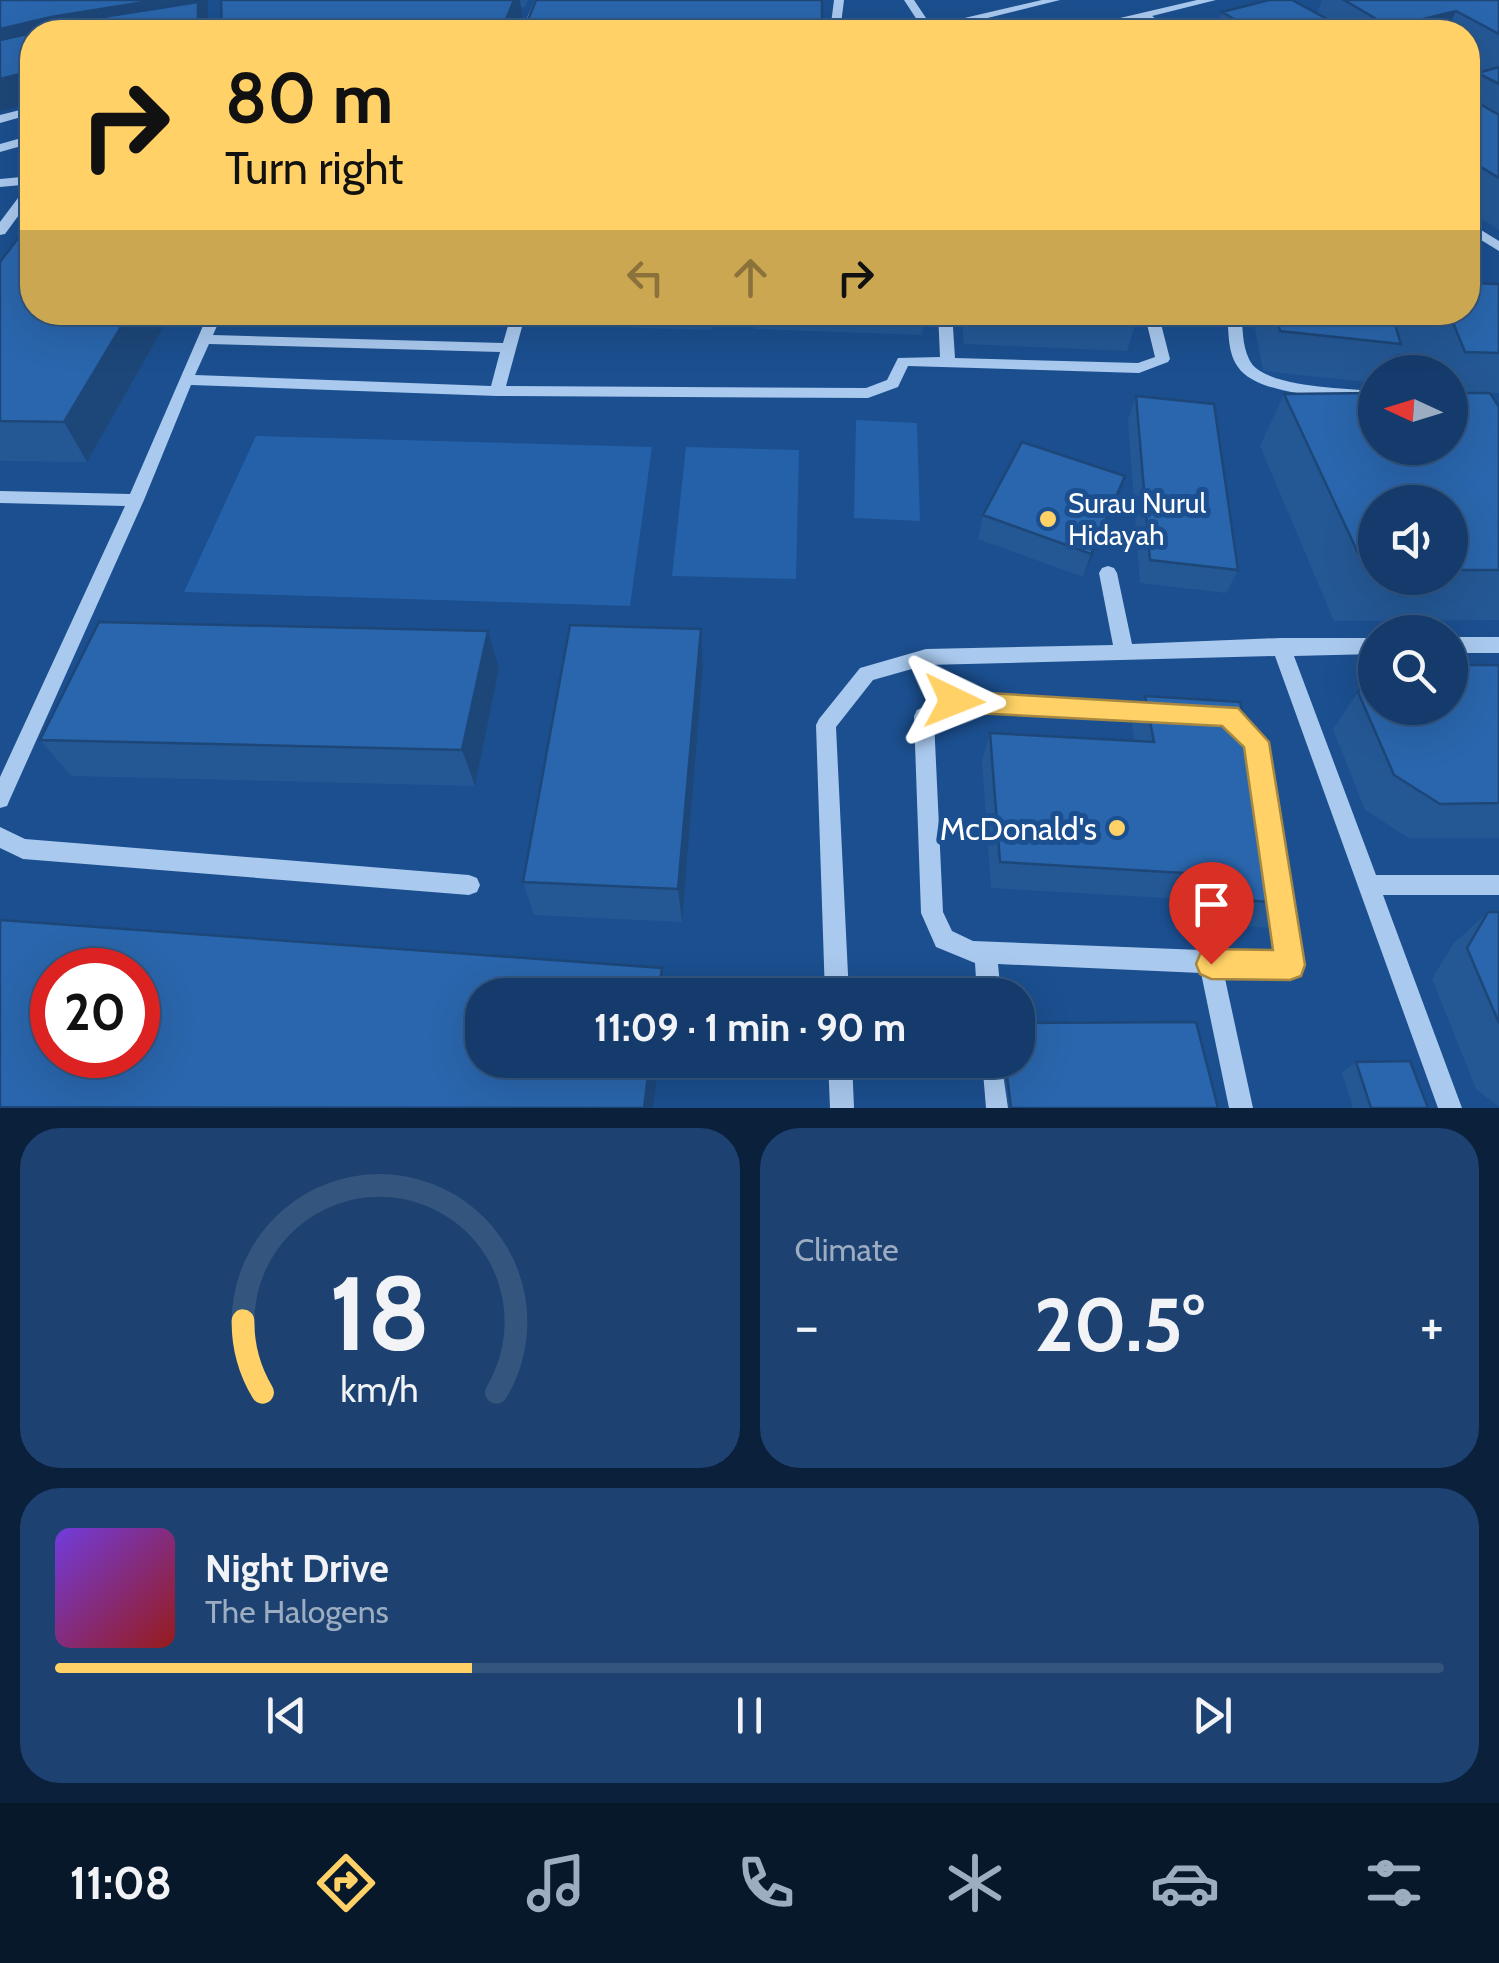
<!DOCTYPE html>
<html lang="en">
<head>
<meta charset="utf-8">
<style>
  :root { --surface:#143b6b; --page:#1d4271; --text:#f1f3f6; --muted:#9dadc1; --line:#33557e; --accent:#ffd166 }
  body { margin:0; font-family:Cabin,sans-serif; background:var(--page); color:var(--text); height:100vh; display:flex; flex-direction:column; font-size:38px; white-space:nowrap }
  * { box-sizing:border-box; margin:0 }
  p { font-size:32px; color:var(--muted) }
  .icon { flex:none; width:55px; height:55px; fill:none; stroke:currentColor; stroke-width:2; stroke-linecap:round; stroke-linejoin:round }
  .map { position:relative; height:1108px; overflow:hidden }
  .panel { display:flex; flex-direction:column; gap:20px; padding:20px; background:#0b203b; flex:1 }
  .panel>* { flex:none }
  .hud { position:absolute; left:20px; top:20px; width:1460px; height:305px; border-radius:40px; box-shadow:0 10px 40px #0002,0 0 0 2px var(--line); background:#ffd166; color:#111; overflow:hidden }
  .needle { width:65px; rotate:274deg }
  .fabs { position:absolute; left:1358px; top:355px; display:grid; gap:20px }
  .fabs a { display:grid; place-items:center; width:110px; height:110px; border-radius:50%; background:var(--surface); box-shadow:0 10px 40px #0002,0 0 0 2px var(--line); font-size:50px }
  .speed { position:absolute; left:30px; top:948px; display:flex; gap:20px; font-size:50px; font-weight:700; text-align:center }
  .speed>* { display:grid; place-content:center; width:130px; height:130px; border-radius:50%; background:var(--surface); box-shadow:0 10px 40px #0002,0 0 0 2px var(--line); line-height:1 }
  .speed .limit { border:15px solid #d22; background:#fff; color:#111 }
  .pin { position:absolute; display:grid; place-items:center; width:85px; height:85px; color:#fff; margin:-102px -42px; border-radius:50% 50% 50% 0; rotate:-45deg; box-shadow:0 0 10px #0007 }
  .pin .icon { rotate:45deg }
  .me { position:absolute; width:110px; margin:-55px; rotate:92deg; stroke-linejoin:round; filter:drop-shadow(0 0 8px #0008) }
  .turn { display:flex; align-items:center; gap:35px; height:210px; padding:0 40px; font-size:45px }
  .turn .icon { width:130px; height:130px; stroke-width:2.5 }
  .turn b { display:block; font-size:70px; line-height:85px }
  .lanes { display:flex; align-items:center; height:95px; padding:0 40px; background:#0003; justify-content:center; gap:50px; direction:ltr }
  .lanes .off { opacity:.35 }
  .big { font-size:75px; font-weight:700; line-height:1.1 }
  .panel .widget { flex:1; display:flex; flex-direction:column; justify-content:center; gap:15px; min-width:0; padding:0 35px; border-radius:40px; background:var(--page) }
  .panel .dial { align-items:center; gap:0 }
  .dial svg { height:260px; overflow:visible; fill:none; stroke:var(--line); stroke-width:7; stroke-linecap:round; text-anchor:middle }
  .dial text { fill:var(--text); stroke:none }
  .song { display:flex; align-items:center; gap:30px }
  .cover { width:120px; height:120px; border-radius:15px; background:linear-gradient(135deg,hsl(260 70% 55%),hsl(0 70% 35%)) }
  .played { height:10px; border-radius:5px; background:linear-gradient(90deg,var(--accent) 30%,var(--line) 30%) }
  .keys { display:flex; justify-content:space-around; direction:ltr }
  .heat { display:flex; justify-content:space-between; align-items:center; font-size:55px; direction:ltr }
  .panel .tiles { flex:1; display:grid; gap:20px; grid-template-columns:1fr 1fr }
  .widget:last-child { grid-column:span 2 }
  .trip { position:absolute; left:465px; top:978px; width:570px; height:100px; border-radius:40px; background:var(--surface); box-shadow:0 10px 40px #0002,0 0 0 2px var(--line); font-weight:700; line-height:100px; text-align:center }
  .tab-bar { display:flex; height:160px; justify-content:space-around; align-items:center; background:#08182b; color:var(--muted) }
  .tab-bar .icon { width:70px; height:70px }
  .tab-bar .current { color:var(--accent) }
  .tab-bar b { font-size:45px; color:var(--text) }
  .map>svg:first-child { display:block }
</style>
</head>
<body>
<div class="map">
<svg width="1499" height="1108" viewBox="0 0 1499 1108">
  <rect width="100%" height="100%" fill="#1b4f8f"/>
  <!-- green -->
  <path fill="#2461a8" d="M856,420L917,423L920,521L854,518Z
    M256,436L652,447L630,606L184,592Z
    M686,447L799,450L796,579L672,576Z"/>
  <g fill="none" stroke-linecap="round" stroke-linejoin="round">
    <!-- minor -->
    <path fill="#a9c9ee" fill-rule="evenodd" d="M535,0H545L531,32H521Z
      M834,0H844L840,32H830Z
      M904,0H914L928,21L943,23L1042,0H1060L943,29L921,26Z
      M1197,0H1216L1152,16L1174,32H1163L1141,18L1077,32H1060Z
      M1240,22L1244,23V27L1219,32H1201Z
      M32,107V114L0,123V115Z
      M32,135V143L0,152V144Z
      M32,176V184L0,187V179Z
      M32,185V197L5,234L0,235V222L27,186Z
      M1468,222L1499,241V251L1468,232Z
      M209,312H223L213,335L503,343L512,312H526L506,386L866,388L887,380L898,358L940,357L938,312H952L955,358L1138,363L1155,357L1144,312H1158L1170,359L1168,362L1139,373L908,366L898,387L868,398L497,396L191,385L144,500L10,799L7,806L0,808V777L125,506L0,503V491L130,494ZM209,344L500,352L491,386L195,375Z
      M1227,312H1241C1243,327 1242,345 1249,359C1261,388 1347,388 1375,391V401C1341,397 1258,397 1238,367C1227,352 1229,330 1227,312Z
      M1408,356L1413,358L1419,372H1405L1401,361Z
      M1108,566L1114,568L1117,573L1132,644L1281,638H1375V654L1294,656L1376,875H1499V895H1383L1462,1108H1438L1275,656L926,665L873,680L836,727L849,995H825L816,725L819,719L860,668L926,649L1113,645L1099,573L1102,568Z
      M1450,637H1499V653H1450Z
      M954,693L1228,707L1235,709L1266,742L1302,965L1299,973L1291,976L1224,974L1253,1108H1229L1201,973L998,964L1001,995H977L975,963L936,947L921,913L914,716L917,710ZM956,709L1223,723L1247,746L1278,953L973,941L952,931L943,912L934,720Z
      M0,827L25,839L469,875L477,878L480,885L477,892L469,895L23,859L0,848Z
      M828,1060H852L854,1108H830Z
      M982,1060H1006L1010,1108H986Z"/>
  </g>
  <!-- wall -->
  <path fill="#245895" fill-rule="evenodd" d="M221,0H528L525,7H521L522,16L516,32H222Z
    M1322,0H1499V230L1468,210V95L1478,73L1483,71L1468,63V32H1215L1222,12L1317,14Z
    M822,19L821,32H526L525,27Z
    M0,262L32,312H172L87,462L0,461Z
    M1499,284V393H1490L1499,407V620L1334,621L1260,446L1284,394L1475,393L1450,392V372H1434L1432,365L1412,355L1396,354L1386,372H1375V383L1263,371L1252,312H1468ZM1375,502H1450V578H1375Z
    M543,312H713L711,330L545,325Z
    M754,312H925L922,335L754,329Z
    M961,312H1139L1127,351L964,344Z
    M1136,396L1238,570L1226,593L1140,583L1128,420Z
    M1117,500L1083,577L978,539L983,515Z
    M701,629L703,667L682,922L534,915L523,882Z
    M1499,665V838H1409L1365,810L1333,729L1358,692Z
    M499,669L475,786L71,776L40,740Z
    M1145,696L1291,903L1271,928L1205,923L1200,900L991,888L982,760L990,733L1135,741L1132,724Z
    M1488,912H1499V1107L1476,1089L1432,979L1453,944Z
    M1001,1060H1018L1218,1108H1008Z
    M1356,1062L1428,1108H1353L1342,1073Z"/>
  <!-- shaded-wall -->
  <path fill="#1d4779" d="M157,0H208V20L205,21L208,32H198L0,60V29L51,17Z
    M514,0H520L522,16L516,32H504L503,27Z
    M1456,11L1446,32H1388L1390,27Z
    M822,19L821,32H754Z
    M32,71V103L0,111V79Z
    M130,312H172L87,462L64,422Z
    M1125,476L1117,500L1083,577L1091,554Z
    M701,629L703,667L682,922L678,889Z
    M488,631L499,669L475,786L462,750Z
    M662,968L666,995H658Z
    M650,1060H659L653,1108H644Z"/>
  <!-- building -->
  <path fill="#2a66ad" stroke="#1d4779" stroke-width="2.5" fill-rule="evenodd" d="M0,0H157L51,17L0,29Z
    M221,0H514L503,27L389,25L280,32H222Z
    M536,0H822V19L754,32L525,27Z
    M1269,0H1292L1351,32H1256L1222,12Z
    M1344,0H1499V34L1456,11L1390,27Z
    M198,2V32H34L103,17Z
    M1175,28L1181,32H1156Z
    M32,33V71L0,79V40Z
    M1499,67V84L1478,73Z
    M1468,97L1499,115V178L1468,159Z
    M32,220V312H130L64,422L0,421V262Z
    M1468,283L1499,284V353L1465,352L1454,325L1434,315L1403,312H1468Z
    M1276,312H1391L1401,344L1280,331Z
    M1375,393V448H1450V393H1490L1499,407V570H1450V502H1375V570H1366L1284,394Z
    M1136,396L1214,404L1238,570L1150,560Z
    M1022,442L1125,476L1091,554L983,515Z
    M99,622L488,631L462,750L40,740Z
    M570,625L701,629L678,889L523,882Z
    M1450,665H1499V803L1440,804L1394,775L1358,692L1375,670V708H1450Z
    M1145,696L1240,702L1291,903L1222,899L1217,875L1000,862L990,733L1154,742Z
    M1488,912H1499V1023L1467,948Z
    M0,920L662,968L658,995H482V1060H650L644,1108L0,1107ZM52,970H138V1055H52Z
    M1196,1022L1218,1108H1011L1005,1060H1018V1023Z
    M1410,1061L1428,1108H1371L1356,1062Z"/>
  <!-- route -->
  <path fill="#ffd166" stroke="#a68842" stroke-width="2.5" d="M954,691L1238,708L1269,742L1305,965L1301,976L1290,980L1211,979L1200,974L1196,964L1200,954L1211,949L1273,950L1244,747L1222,726L954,712L941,701Z"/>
  <!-- markers -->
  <g fill="#ffd166" stroke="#1b4f8f" stroke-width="4">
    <circle cx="1048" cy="519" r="10"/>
    <circle cx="1117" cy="828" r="10"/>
  </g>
  <g text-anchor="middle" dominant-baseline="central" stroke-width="10" stroke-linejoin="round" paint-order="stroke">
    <!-- poi labels -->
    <g font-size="28" fill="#fff" stroke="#1b4f8f" text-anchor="start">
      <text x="1068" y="503">Surau Nurul<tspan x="1068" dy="32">Hidayah</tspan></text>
    </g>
    <!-- near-poi labels -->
    <g font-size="32" fill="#fff" stroke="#1b4f8f" text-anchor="end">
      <text x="1097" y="828">McDonald's</text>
    </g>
  </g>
</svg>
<div class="fabs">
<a><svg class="needle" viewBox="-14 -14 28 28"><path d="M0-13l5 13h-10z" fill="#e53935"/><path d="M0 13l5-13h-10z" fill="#9dadc1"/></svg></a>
<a><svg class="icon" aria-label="sound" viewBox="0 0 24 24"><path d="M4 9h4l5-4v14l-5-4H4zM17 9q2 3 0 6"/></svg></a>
<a><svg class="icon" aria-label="search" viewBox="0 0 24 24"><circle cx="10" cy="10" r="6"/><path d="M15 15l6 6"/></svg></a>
</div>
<div class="speed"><div class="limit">20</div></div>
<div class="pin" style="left:1211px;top:964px;background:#d93025"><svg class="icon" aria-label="arrive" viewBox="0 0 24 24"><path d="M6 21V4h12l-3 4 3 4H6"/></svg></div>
<svg class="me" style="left:954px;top:701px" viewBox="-20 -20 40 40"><path d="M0-17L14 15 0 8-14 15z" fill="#ffd166" stroke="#fff" stroke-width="4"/></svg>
<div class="trip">11:09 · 1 min · 90 m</div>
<div class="hud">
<div class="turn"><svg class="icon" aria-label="right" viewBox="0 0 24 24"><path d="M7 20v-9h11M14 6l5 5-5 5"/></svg><div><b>80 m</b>Turn right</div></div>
<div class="lanes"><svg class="icon off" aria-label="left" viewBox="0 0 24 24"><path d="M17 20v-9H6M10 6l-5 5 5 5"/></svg><svg class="icon off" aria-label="ahead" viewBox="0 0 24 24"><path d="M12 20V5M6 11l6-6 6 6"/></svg><svg class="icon" aria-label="right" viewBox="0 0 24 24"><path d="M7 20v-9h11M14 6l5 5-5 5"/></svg></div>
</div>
</div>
<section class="panel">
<div class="tiles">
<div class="widget dial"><svg viewBox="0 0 100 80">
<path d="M14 69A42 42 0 1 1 86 69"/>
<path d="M14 69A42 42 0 0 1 8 47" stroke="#ffd166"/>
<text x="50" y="56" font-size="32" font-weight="700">18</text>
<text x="50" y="72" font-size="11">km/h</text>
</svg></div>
<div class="widget"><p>Climate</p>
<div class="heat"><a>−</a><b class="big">20.5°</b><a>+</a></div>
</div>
<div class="widget">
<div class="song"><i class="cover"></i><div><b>Night Drive</b><p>The Halogens</p></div></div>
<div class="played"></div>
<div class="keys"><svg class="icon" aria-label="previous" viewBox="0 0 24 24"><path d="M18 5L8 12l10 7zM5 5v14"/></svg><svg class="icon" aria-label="pause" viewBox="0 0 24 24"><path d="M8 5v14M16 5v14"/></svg><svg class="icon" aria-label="next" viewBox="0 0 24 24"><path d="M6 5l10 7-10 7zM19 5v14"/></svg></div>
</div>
</div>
</section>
<nav class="tab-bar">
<b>11:08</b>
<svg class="icon current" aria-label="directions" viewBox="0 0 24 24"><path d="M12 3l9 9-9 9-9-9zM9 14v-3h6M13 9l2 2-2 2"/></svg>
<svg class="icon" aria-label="music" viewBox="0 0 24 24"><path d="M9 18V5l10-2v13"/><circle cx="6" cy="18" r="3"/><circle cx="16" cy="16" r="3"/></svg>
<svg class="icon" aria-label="phone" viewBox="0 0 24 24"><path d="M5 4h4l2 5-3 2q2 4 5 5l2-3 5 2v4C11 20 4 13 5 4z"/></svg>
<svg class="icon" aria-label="climate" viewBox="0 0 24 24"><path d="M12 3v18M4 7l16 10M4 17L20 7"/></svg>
<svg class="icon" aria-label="car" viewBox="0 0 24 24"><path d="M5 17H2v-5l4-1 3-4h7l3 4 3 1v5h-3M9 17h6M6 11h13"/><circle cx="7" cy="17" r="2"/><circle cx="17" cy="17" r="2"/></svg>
<svg class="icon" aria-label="filters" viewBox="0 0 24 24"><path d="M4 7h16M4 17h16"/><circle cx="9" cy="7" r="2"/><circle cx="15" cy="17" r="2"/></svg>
</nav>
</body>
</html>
